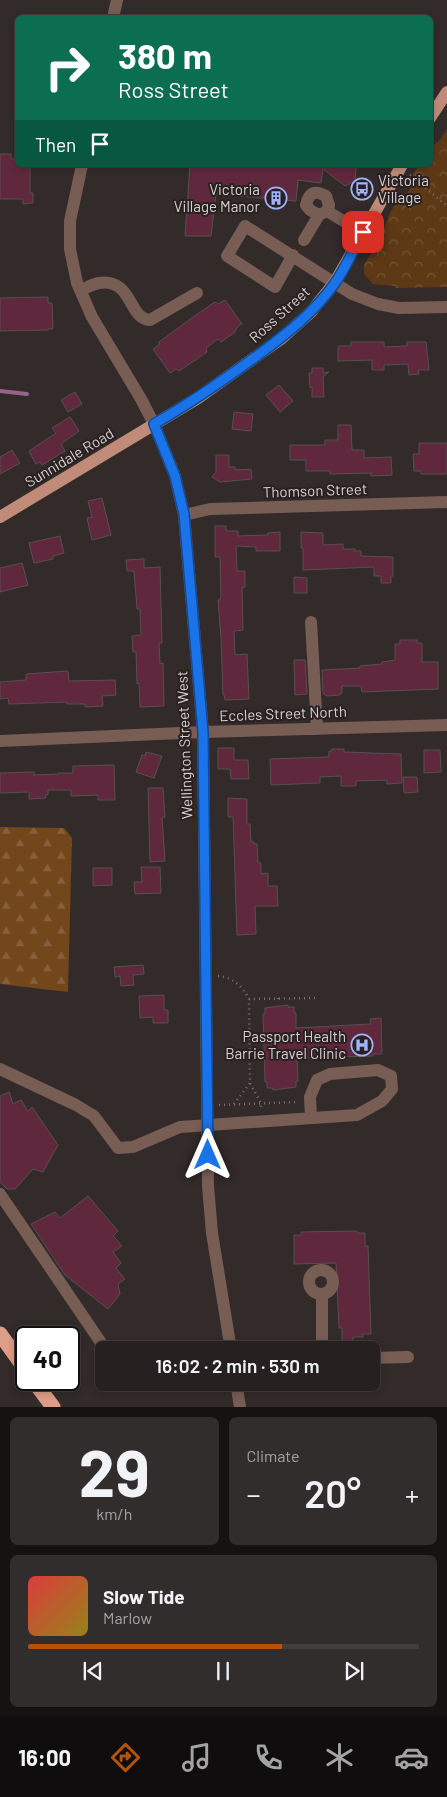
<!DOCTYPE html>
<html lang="en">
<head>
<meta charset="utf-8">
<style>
  :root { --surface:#262020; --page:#322d2d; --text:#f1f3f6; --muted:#a4a3a5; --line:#423e3e; --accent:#b45309 }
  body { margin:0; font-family:Barlow,sans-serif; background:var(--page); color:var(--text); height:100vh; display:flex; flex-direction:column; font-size:19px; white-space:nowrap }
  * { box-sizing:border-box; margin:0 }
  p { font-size:16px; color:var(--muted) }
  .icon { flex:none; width:28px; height:28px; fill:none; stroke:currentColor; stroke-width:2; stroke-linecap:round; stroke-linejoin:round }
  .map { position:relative; height:1407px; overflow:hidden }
  .side { display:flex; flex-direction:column; gap:10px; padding:10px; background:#151212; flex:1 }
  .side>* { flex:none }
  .guide { position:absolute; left:15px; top:15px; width:418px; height:152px; border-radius:8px; box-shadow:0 2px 8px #0003,0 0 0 1px var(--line); background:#0b6e4f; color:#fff; overflow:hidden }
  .speed { position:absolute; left:15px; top:1326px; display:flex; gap:10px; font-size:25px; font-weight:700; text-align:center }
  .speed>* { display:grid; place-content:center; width:65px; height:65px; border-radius:50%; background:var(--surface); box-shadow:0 2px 8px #0003,0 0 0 1px var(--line); line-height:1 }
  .speed .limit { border:2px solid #111; border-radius:8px; background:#fff; color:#111 }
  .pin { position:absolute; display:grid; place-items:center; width:42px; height:42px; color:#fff; margin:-21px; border-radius:10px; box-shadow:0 2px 8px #0006 }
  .me { position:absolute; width:55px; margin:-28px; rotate:0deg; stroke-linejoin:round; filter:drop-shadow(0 0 4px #0008) }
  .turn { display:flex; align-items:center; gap:18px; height:105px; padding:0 20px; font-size:22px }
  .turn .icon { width:65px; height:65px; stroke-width:2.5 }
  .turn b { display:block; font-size:35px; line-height:42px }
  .then { display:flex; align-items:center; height:48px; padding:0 20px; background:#0003; gap:10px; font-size:19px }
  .big { font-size:38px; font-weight:600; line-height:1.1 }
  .side .tile { flex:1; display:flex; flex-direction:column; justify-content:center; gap:8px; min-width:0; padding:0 18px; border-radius:8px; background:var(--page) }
  .side .dial { align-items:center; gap:0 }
  .dial b { font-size:65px; line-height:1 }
  .song { display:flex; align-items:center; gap:15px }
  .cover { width:60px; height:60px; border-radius:8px; background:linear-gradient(135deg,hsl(0 70% 55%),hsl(50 70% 35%)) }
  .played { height:5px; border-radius:2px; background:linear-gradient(90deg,var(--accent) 65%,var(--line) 65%) }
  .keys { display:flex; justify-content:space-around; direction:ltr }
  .heat { display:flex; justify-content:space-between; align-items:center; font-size:28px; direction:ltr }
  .side .tiles { flex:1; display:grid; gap:10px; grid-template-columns:1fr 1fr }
  .tile:last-child { grid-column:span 2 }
  .trip { position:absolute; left:95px; top:1341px; width:285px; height:50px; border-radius:8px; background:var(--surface); box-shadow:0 2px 8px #0003,0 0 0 1px var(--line); font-weight:600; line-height:50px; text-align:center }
  .menu { display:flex; height:80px; justify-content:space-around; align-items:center; background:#0f0d0d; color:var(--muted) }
  .menu .icon { width:35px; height:35px }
  .menu .active { color:var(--accent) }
  .menu b { font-size:22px; color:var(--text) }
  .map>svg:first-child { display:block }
</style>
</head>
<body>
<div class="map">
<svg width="447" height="1407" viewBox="0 0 447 1407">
  <defs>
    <pattern id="forest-firs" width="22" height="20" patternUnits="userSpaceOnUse" patternTransform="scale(1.25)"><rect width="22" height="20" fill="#73471c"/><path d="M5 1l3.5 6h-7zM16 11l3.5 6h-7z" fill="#86603c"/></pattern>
    <pattern id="park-crowns" width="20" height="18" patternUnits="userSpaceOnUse" patternTransform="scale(1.25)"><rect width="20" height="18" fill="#5e3916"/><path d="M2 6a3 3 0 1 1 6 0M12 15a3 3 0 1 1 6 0" fill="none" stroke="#745537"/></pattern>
  </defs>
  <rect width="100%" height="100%" fill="#332b2a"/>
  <!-- forest -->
  <path fill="url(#forest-firs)" d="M0,827L64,828L72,838L68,992L0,984Z"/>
  <!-- park -->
  <path fill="url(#park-crowns)" d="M447,129V287L396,288L395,286L373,284L364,274V265L378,243L390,213L402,193L406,195L411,187L407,184L419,165H430V148L440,140Z"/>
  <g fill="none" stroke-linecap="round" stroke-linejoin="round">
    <!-- stream -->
    <path stroke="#976489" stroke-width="4" d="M0,391L27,394"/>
  </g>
  <!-- building -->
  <path fill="#5f283d" stroke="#584f51" d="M0,154H11V159H18V165L30,166V193H33V203L23,204V199H0Z
    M190,165H350L356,168L355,181L345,186L323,169L321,183L298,180L296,201L216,194L211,236H185Z
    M48,297V303H52L53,329H48V330L0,331V298Z
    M225,300L242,324L238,326L235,332L221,342L218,339L206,348L207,352L179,371L176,369L170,373L153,349L159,345V342L193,317L215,302L218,304Z
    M351,342H384V347L407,346V342H426L429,370H418L419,374L409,375L408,364L384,365V370H372V360L338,361V346H351Z
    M312,368H323V373L329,372L323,377L324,397H312V386L310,388L309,373H312Z
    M279,385L293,401L280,412L266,395Z
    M75,392L82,404L68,412L61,400Z
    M234,412L253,414L251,431L232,429Z
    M70,417L79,431L61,444L65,451L42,465L40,462L36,464L29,451L56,433L52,428Z
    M338,425H351L352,450H364V458L391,457L392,475L371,476V473L330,474V471H306V460H290V445H325V440H338Z
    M419,443H447V474H421V471H414L413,454H419Z
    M12,450L20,463L0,474V457Z
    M216,455H229V467H235V470L251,469L252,479L220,482L212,477L216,472Z
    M102,498L111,535L92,540L87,518L92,517L88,501Z
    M215,526H226V531H238V536L268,535V533L280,532V551H256V547L236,546L237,571H245V587L242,588L243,630L234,631L235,655L247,654L249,699L225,700L224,695H223L221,638L218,600H220L221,595L220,557H215Z
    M301,532L323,533V545L343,544V549H355V551H361V556L393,557V576H391V583H381V576H374V567L303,570V548H301Z
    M60,536L64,553L53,556V559L34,563L29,543Z
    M144,559V568L160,567L162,643H159L160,664L163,663L164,706L140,707L139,683L137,684L136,652H133L132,636L141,635L140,609H137L134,571H127L126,560Z
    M22,563L28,585L0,592V568Z
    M294,577L307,578V593H294Z
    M400,640H417V643H422V662H438V689L362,692L361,686H342V693H340V695L327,696L323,693L322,670L360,668V666L382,664V662L395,660V644H400Z
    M294,660H305L307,694L295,695Z
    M68,671L69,681L115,680L116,695L102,696L103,706L85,707V704H67V702L9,704L8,698L0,699V682L26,680V674Z
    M218,748H234V760H248L249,779H231L230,769H218Z
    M332,749H344V752L401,754L402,783L387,784V780L356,781V786H341V776L320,777V783L271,785L270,759L329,757V751H332Z
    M424,750H440L441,772L424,773Z
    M146,752L162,756L154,778L136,772L142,755L145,756Z
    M114,765L115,800H98V795L71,796V790H48V795H45L46,798L29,799V792L0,793V773L34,772V775L59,774L58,773H73V766Z
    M403,777H417L418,792L404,793Z
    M148,788H163L165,817H162L165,861L150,862Z
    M228,798L247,799V824H250L251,842H254V844H257L258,863H261V874L268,873V886H277L278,906H255L256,934L237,935L233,817H228Z
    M141,867H160L161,893L135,894L134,882H142Z
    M93,868H112V885L93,886Z
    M143,965L144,974L133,975L134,985L121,986L120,976L115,977L114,967Z
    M164,995V1010H168V1023H153V1017L140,1018L139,996Z
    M288,1005V1007H294V1013H296V1028L371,1024L370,1019L381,1018L382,1054H373V1056L297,1058L298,1081H296V1087L273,1090V1088H267V1082H265L263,1014H265V1008Z
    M9,1092L13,1104L21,1100L28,1111L32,1107L58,1145L43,1172L33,1169L15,1189H7L0,1182V1096Z
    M88,1196L118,1231L113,1236L122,1246L113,1252L121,1263L116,1268L125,1279L118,1284L120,1294L108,1309L65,1275L31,1224L55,1212L60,1218Z
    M357,1231L358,1233H365V1246H368L371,1334H363V1337H353V1341H342V1328H339L336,1263L294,1264V1235H301V1232Z"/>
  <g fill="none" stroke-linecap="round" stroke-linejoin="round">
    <!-- path -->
    <path stroke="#7a7373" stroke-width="2.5" stroke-dasharray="1 4" stroke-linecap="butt" d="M410,175L447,206
      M218,976C233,977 243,987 249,999L250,1083L261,1103V1110
      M278,998V1003
      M249,999L317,998
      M234,1104L250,1083
      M219,1105L298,1102"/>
    <!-- minor -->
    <path stroke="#775d54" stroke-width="12" d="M113,18L117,0
      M82,165L70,221V249L77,283L92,317L141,399L154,424L175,476L184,515L203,732L208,1186L212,1233L231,1350
      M319,215L310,210L306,205C309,192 315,190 326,196L329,205L327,211
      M304,240L319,215L327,211L363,233
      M293,255L275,287L227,256L245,226L352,294L378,304L399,308L447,307
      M80,290C86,288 93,284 99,283C133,278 128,319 150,320L197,293
      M184,515L210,509L447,502
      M311,622L317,729
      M0,741L203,732L447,725
      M0,1069L76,1105L94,1116L118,1148L133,1147L180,1127L357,1115L382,1101L392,1089L391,1076L378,1070L330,1074L317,1080L310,1097L311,1118
      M0,1194L106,1350
      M309 1282a12 12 0 1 1 24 0a12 12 0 1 1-24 0Z
      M322,1350V1294
      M371,1358L408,1357
      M236,1382L240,1407"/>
    <!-- major -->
    <path stroke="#c08b78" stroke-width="12" d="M430,118L447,92
      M0,517L198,398L282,338L311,312L335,282L402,165"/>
    <!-- highway -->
    <path stroke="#dd9d86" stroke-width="15" d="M0,1334L26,1370
      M33,1380L53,1407"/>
  </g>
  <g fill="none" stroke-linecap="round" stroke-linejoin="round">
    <!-- route casing -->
    <g stroke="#114b97" stroke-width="12">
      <path id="route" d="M208,1155L203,732L184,514L175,476L154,424C189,404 221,382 254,358C284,336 313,314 335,283C346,267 354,249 363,232"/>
    </g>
    <!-- route -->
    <use href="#route" stroke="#1a73e8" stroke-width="9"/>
  </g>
  <!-- icons -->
  <defs>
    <g id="bus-ring" transform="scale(1.125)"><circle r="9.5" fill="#292121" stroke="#a0b3fd" stroke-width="1.5"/><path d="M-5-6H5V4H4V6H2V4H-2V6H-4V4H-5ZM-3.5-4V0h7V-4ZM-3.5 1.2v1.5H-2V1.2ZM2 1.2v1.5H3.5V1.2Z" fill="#a0b3fd"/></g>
    <g id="building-ring" transform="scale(1.125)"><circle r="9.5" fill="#292121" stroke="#a0b3fd" stroke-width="1.5"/><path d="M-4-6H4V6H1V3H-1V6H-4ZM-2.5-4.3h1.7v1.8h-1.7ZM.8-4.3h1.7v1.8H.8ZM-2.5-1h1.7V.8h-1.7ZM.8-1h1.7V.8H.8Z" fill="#a0b3fd"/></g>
    <g id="hospital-ring" transform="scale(1.125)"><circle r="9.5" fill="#292121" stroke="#a0b3fd" stroke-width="1.5"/><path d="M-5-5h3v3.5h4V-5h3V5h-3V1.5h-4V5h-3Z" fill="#a0b3fd"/></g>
  </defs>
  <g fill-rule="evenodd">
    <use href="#bus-ring" x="362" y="189"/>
    <use href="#building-ring" x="276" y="198"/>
    <use href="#hospital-ring" x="362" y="1045"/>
  </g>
  <g text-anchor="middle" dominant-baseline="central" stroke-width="4" stroke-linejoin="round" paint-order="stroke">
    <!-- poi labels -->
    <g font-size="15" fill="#d7d1d1" stroke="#292121" text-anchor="end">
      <text x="378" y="180" text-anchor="start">Victoria<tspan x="378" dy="17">Village</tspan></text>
      <text x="260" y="189">Victoria<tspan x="260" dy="17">Village Manor</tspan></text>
      <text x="346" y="1036">Passport Health<tspan x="346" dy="17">Barrie Travel Clinic</tspan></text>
    </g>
    <!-- street labels -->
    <g font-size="15" fill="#d7d1d1" stroke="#292121">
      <text transform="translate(279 314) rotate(-42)">Ross Street</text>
      <text transform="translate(69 457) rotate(-31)">Sunnidale Road</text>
      <text transform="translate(315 490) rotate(-2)">Thomson Street</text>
      <text transform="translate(283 713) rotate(-2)">Eccles Street North</text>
      <text transform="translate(184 745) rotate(-92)">Wellington Street West</text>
    </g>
  </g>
</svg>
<div class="speed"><div class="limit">40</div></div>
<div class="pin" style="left:363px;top:232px;background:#d93025"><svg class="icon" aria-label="arrive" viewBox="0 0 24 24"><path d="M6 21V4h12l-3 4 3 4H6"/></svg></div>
<svg class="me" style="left:208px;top:1155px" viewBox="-20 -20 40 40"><path d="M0-17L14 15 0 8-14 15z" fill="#1a73e8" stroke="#fff" stroke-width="4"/></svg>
<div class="trip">16:02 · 2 min · 530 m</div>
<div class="guide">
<div class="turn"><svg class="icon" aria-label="right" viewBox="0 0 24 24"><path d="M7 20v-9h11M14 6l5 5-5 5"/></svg><div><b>380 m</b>Ross Street</div></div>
<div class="then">Then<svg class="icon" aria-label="arrive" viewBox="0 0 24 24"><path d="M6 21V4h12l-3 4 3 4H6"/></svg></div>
</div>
</div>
<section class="side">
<div class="tiles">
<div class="tile dial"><b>29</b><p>km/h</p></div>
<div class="tile"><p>Climate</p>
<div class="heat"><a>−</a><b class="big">20°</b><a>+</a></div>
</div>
<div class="tile">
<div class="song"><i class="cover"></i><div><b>Slow Tide</b><p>Marlow</p></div></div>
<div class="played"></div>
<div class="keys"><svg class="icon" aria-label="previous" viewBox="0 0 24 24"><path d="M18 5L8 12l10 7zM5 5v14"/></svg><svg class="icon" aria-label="pause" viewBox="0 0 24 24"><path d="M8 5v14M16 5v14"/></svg><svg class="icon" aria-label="next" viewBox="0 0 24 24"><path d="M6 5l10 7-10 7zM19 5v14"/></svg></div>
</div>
</div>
</section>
<nav class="menu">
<b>16:00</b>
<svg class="icon active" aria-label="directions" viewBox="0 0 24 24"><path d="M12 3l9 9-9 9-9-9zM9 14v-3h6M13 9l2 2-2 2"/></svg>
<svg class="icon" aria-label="music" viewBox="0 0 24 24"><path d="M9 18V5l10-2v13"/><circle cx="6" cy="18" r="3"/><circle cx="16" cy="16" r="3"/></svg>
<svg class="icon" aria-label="phone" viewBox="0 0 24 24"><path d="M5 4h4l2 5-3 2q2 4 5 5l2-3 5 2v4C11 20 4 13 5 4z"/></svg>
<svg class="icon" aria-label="climate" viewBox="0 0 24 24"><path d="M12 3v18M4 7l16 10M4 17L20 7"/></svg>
<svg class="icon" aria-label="car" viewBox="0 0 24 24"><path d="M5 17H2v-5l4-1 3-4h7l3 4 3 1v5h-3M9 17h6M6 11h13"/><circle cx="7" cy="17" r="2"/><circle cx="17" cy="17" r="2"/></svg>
</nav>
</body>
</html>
